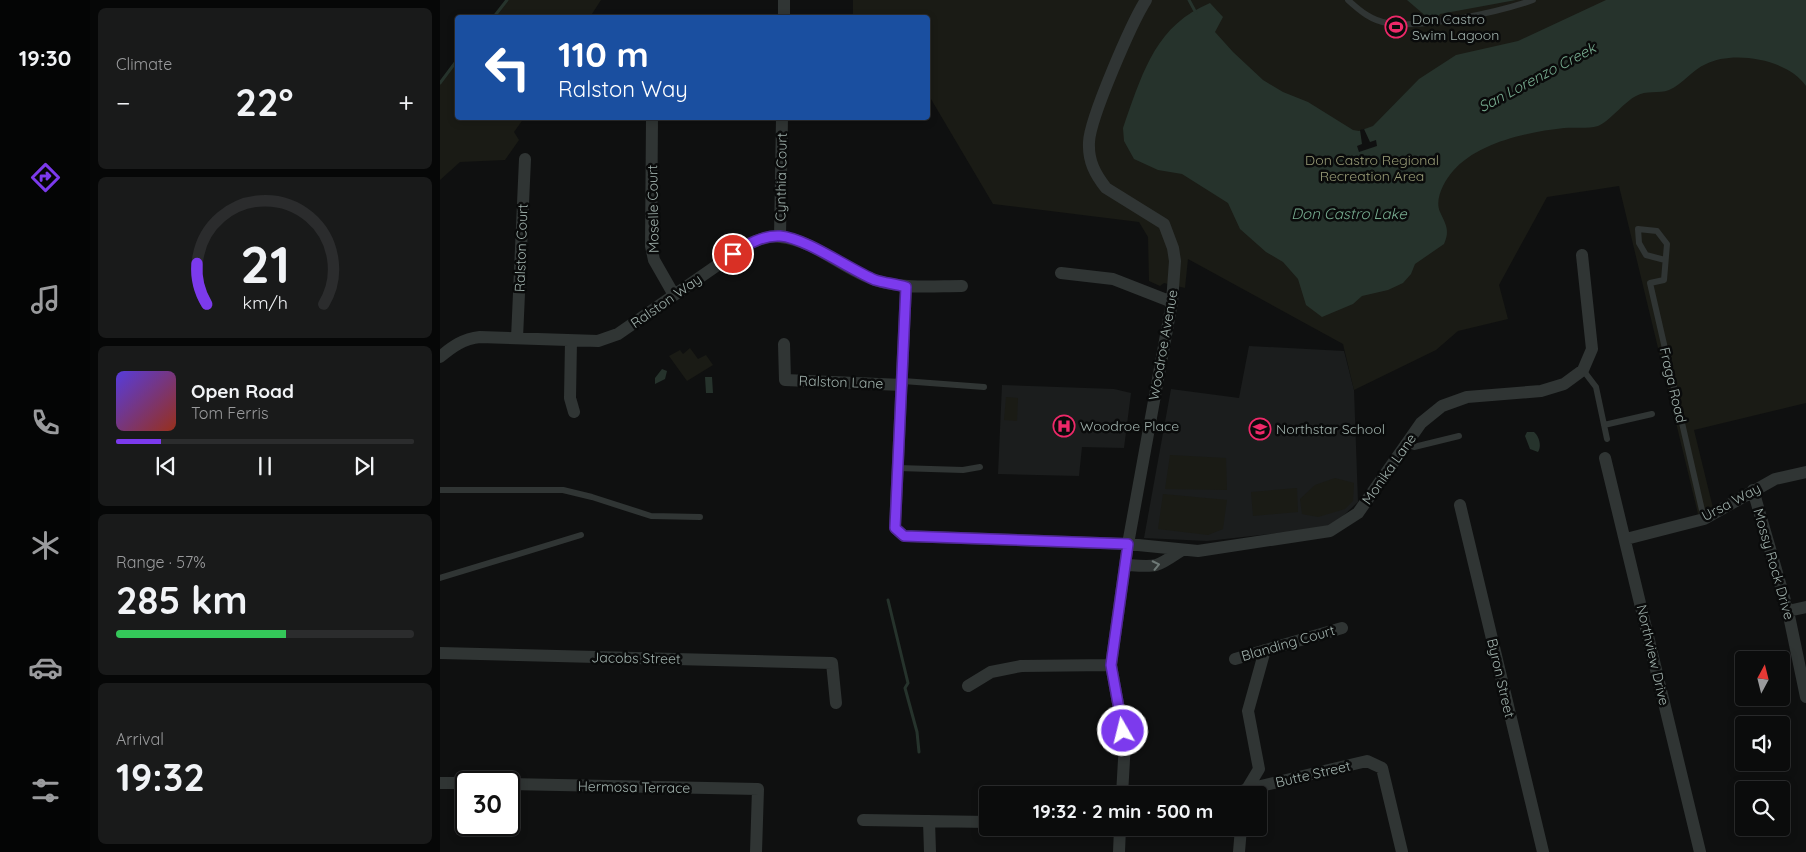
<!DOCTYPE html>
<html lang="en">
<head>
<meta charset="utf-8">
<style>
  :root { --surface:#0b0c0c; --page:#191a1a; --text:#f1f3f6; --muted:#9a9b9d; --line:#2b2c2d; --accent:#7c3aed }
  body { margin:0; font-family:Quicksand,sans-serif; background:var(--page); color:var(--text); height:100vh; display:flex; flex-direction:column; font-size:19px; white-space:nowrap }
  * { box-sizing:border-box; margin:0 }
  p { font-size:16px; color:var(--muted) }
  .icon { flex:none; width:28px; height:28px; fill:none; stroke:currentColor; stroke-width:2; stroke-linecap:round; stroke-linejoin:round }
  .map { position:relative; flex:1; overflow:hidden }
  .details { display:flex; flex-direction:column; gap:8px; padding:8px; background:#060707; width:350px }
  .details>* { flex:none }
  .top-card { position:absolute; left:15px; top:15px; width:475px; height:105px; border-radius:5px; box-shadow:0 2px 8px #0003,0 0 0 1px var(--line); background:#1a4fa0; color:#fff; overflow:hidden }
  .needle { width:32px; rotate:7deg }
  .buttons { position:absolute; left:1295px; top:651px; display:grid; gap:10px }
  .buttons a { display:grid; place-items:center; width:55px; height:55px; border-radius:5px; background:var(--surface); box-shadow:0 2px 8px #0003,0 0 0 1px var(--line); font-size:25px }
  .speed { position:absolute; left:15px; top:771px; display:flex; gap:10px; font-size:25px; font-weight:700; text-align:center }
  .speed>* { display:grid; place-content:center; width:65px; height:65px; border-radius:50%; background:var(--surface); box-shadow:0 2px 8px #0003,0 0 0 1px var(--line); line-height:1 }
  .speed .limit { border:2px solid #111; border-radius:8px; background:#fff; color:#111 }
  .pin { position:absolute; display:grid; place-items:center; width:42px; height:42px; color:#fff; margin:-21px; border:2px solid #fff; border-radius:50%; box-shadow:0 1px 5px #0007 }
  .me { position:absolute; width:55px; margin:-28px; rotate:352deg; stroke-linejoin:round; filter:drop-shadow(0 0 4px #0008) }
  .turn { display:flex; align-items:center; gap:18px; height:105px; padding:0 20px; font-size:22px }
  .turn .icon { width:65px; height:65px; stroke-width:2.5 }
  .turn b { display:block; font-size:35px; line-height:42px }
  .big { font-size:38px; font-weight:800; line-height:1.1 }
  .details .widget { flex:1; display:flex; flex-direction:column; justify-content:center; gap:8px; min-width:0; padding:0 18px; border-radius:8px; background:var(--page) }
  .details .dial { align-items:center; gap:0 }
  .dial svg { height:130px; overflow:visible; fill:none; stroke:var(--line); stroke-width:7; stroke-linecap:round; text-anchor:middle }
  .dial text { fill:var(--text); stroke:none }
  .song { display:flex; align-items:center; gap:15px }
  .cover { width:60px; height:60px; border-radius:8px; background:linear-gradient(135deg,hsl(250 70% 55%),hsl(10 70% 35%)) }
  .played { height:5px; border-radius:2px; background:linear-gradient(90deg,var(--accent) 15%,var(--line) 15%) }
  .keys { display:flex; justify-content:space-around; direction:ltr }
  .heat { display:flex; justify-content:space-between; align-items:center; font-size:28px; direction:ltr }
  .charge { height:8px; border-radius:4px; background:linear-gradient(90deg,#34c759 57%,var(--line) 0) }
  .trip { position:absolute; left:539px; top:786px; width:288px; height:50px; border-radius:5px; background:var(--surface); box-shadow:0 2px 8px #0003,0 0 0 1px var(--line); font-weight:800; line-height:50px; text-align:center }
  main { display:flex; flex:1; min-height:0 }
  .tab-bar { display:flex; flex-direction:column; width:90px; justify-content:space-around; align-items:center; background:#040505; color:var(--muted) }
  .tab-bar .icon { width:35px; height:35px }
  .tab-bar .active { color:var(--accent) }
  .tab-bar b { font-size:22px; color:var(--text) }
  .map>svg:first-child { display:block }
</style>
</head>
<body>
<main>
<nav class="tab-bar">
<b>19:30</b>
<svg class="icon active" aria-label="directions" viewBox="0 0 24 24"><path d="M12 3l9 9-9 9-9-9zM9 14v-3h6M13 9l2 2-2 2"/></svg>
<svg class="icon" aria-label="music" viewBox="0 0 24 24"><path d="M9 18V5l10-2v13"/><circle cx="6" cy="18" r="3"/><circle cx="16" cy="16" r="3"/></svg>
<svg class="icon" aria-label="phone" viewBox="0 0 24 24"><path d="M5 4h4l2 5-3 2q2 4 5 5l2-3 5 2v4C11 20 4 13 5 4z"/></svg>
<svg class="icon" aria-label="climate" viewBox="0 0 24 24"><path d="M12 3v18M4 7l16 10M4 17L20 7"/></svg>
<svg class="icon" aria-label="car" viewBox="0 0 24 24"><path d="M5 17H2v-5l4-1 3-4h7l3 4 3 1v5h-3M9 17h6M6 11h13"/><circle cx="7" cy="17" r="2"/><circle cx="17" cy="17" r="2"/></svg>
<svg class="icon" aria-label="filters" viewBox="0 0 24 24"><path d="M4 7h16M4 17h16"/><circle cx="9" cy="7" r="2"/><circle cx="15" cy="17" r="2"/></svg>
</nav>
<section class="details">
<div class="widget"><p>Climate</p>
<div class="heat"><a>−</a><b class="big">22°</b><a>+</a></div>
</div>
<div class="widget dial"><svg viewBox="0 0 100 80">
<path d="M14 69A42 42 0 1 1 86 69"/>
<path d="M14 69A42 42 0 0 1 8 44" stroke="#7c3aed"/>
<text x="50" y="56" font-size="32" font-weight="700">21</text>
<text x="50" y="72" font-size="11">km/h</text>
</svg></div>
<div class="widget">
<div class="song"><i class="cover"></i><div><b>Open Road</b><p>Tom Ferris</p></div></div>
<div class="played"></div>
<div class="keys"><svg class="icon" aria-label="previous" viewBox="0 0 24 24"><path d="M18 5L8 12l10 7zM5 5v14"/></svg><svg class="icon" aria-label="pause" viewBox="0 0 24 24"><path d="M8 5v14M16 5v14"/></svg><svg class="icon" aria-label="next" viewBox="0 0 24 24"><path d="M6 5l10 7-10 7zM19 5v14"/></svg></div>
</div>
<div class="widget"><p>Range · 57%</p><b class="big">285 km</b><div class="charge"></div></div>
<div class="widget"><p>Arrival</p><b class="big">19:32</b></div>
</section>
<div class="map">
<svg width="1366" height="852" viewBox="0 0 1366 852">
  <rect width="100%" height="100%" fill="#0f1010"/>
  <!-- built -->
  <path fill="#1b1d1d" d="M809,346L904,351L914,390L918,502L891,527L767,541L704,538L731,389L799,398Z
    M562,385L674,389L691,393L684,448L642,447L639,476L558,474Z"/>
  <!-- green -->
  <path fill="#1a1b15" d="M67,0H161L150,17H53Z
    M413,0H1366V403L1254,430L1273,508L1258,514L1179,186L1107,197L1059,285L1068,319L1018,331L996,350L914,390L903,344L748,259L745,288L724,283L720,286L709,281L708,237L699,222L553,204L488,94V18H413Z
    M17,59L18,118H84L74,132L79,140L65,160L20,162L0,180V81Z
    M250,348L258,359L266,355L273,365L247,381L229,356L240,350L243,354Z
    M566,397L578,398L577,421L564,420Z
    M730,455L786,458L787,490L725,489Z
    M895,478L914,483L913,501L905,509L878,517L862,514L860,499L875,485Z
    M857,488L858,512L813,516L811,492Z
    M723,494L787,500L783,529L768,535L718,529Z"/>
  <!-- water -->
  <path fill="#26332c" d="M967,0H1076L1000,14L998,17L988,18Z
    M1166,0H1366V86C1348,59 1293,50 1266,64C1252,70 1243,84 1229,90C1219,94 1206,90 1196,96C1184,102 1169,122 1158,126C1147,129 1135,127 1124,128C1088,132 1038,142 1013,171C1005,180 994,199 1000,212C1006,225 1010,230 1004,244L975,264L971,274L963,283L948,290L922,296L913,304L882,317L866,305L858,279L843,262L826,252L800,229L788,203L742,174L718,170L694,159L684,141L683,128L686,119C704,69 717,25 770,3L783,17L775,32L793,52L823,80L843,92L868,102L913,130L919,131L933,126L979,79L1016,55L1078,41Z
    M222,369L227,371L225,379L215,384V378Z
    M265,377H272L273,393H266Z
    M1087,432H1094C1099,436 1102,446 1098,452L1090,449L1085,436Z"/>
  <!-- pier -->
  <path fill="#0f1010" d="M924,129L930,142L936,140L937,146L919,152L917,146L922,144L920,130Z"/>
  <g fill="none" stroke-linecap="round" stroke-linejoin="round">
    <!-- stream -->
    <path stroke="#26332c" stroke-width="3" d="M749,0L756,13
      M53,18L67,0
      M0,83L18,59
      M448,600L468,683L465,688L477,732L479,752"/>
    <!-- service -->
    <path stroke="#303534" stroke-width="6" d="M908,0C920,11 932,21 948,23C982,29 1059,12 1093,0
      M1225,260L1206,255L1199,243L1198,229L1217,231L1227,244L1224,280L1210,283L1264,519
      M1143,370L1156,387L1167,439
      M463,381L544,387
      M1164,425L1212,414
      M965,444L974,447L1019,436
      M458,468L523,470L540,467
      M0,490H123L152,497L211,516L260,517
      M0,578L141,535"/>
    <!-- minor -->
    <path stroke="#303534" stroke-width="12" d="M344,18V0
      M212,118L211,246L214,260L234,295
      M340,236L342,118
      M621,273L673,279L732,302
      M466,287L455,528L464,536L688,544L758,551L890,531L918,513L981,423L1002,406L1027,397L1101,391L1124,384L1143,370L1152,349L1142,255
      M77,338L85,159
      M131,341L130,398L134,412
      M344,344L345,380L462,385
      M0,357C13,346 23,339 40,337L158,341L178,334L308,244C318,240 330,235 341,237C376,241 405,271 438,281C466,289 494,286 522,286
      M1165,458L1260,852
      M1313,490L1348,611L1366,697
      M1020,505L1103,852
      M1186,539L1264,519L1335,479L1366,472
      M686,565C719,567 715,568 742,550
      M1348,611L1366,607
      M0,653L392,663L396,703
      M795,659L902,628
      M528,686L551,672L581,666L671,665
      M0,783H26
      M69,784L318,789L316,852
      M804,790L927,761L942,768L962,852
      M804,794L819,769L808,711L825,650
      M682,795L685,742L671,665L688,544L732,302L735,261L733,248L724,224L666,188C655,174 648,161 649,142C650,118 692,22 706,0
      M423,820L548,822
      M489,821L490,852
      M679,852L680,828
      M799,852L801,828"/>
  </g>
  <!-- one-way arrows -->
  <defs><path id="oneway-chevron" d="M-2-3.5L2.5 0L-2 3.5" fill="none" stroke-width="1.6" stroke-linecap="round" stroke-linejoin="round" transform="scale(1.25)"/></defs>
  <use stroke="#6e7976" href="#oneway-chevron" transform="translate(716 565) rotate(-12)"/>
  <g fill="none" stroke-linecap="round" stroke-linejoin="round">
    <!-- route casing -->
    <g stroke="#51269a" stroke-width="12">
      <path id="route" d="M293,254C307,245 322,235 340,236C366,238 409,269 435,280C445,283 456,284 466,287L455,528L464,536L688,544L671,665L683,731"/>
    </g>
    <!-- route -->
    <use href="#route" stroke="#7c3aed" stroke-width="9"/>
  </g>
  <!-- icons -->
  <defs>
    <g id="stadium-ring" transform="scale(1.125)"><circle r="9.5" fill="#0a0b0b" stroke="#ee2969" stroke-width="1.5"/><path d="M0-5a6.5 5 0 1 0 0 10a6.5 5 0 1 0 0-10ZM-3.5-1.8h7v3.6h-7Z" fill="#ee2969"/></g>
    <g id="hospital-ring" transform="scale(1.125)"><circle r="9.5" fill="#0a0b0b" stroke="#ee2969" stroke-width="1.5"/><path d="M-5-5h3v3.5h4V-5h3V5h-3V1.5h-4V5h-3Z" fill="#ee2969"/></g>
    <g id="school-ring" transform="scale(1.125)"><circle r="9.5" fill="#0a0b0b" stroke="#ee2969" stroke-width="1.5"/><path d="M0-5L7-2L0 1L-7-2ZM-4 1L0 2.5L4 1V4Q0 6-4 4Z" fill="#ee2969"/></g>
  </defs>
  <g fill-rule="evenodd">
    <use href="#stadium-ring" x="956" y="27"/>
    <use href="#hospital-ring" x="624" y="426"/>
    <use href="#school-ring" x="820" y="429"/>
  </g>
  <g text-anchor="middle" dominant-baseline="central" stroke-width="5" stroke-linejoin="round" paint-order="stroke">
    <!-- poi labels -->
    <g font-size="14" fill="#a0b1ac" stroke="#0a0b0b" text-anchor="start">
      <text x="972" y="19">Don Castro<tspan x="972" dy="16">Swim Lagoon</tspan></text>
      <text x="640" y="426">Woodroe Place</text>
      <text x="836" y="429">Northstar School</text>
    </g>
    <!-- park labels -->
    <g font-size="14" fill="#999c77" stroke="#0a0b0b">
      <text x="932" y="160">Don Castro Regional<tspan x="932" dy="16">Recreation Area</tspan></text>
    </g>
    <!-- street labels -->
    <g font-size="14" fill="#a0b1ac" stroke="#0a0b0b">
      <text transform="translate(341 177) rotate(-89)">Cynthia Court</text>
      <text transform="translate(213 209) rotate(-91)">Moselle Court</text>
      <text transform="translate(81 248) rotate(-88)">Ralston Court</text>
      <text transform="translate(226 301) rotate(-35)">Ralston Way</text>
      <text transform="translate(723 345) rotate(-80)">Woodroe Avenue</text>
      <text transform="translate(401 382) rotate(2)">Ralston Lane</text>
      <text transform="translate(1233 385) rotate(77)">Fraga Road</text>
      <text transform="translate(949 469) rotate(-55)">Monika Lane</text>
      <text transform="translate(1291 502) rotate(-28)">Ursa Way</text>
      <text transform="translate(1334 564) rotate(74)">Mossy Rock Drive</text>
      <text transform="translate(848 643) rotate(-16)">Blanding Court</text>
      <text transform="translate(1213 655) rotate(77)">Northview Drive</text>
      <text transform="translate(196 658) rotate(1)">Jacobs Street</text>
      <text transform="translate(1061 678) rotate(77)">Byron Street</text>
      <text transform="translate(873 774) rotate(-13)">Butte Street</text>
      <text transform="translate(194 787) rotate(1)">Hermosa Terrace</text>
    </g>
    <!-- water labels -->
    <g font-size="15" font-style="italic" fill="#77ac90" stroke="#0a0b0b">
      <text transform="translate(1097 77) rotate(-28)">San Lorenzo Creek</text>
      <text x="909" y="213">Don Castro Lake</text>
    </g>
  </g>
</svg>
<div class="buttons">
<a><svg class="needle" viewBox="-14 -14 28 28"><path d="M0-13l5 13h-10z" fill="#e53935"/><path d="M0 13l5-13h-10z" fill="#9a9b9d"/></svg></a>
<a><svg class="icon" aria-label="sound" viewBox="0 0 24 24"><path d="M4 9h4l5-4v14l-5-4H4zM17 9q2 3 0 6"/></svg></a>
<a><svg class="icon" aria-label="search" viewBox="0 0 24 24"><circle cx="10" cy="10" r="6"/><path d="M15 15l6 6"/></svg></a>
</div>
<div class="speed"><div class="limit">30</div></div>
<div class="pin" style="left:293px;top:254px;background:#d93025"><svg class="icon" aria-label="arrive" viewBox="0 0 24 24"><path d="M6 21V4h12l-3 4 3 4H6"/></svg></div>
<svg class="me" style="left:683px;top:731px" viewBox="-20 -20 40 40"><circle r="17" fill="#7c3aed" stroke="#fff" stroke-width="3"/><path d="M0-11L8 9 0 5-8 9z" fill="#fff"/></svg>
<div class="trip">19:32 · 2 min · 500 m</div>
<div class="top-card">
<div class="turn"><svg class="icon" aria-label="left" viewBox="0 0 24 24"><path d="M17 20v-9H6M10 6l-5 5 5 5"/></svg><div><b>110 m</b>Ralston Way</div></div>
</div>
</div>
</main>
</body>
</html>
